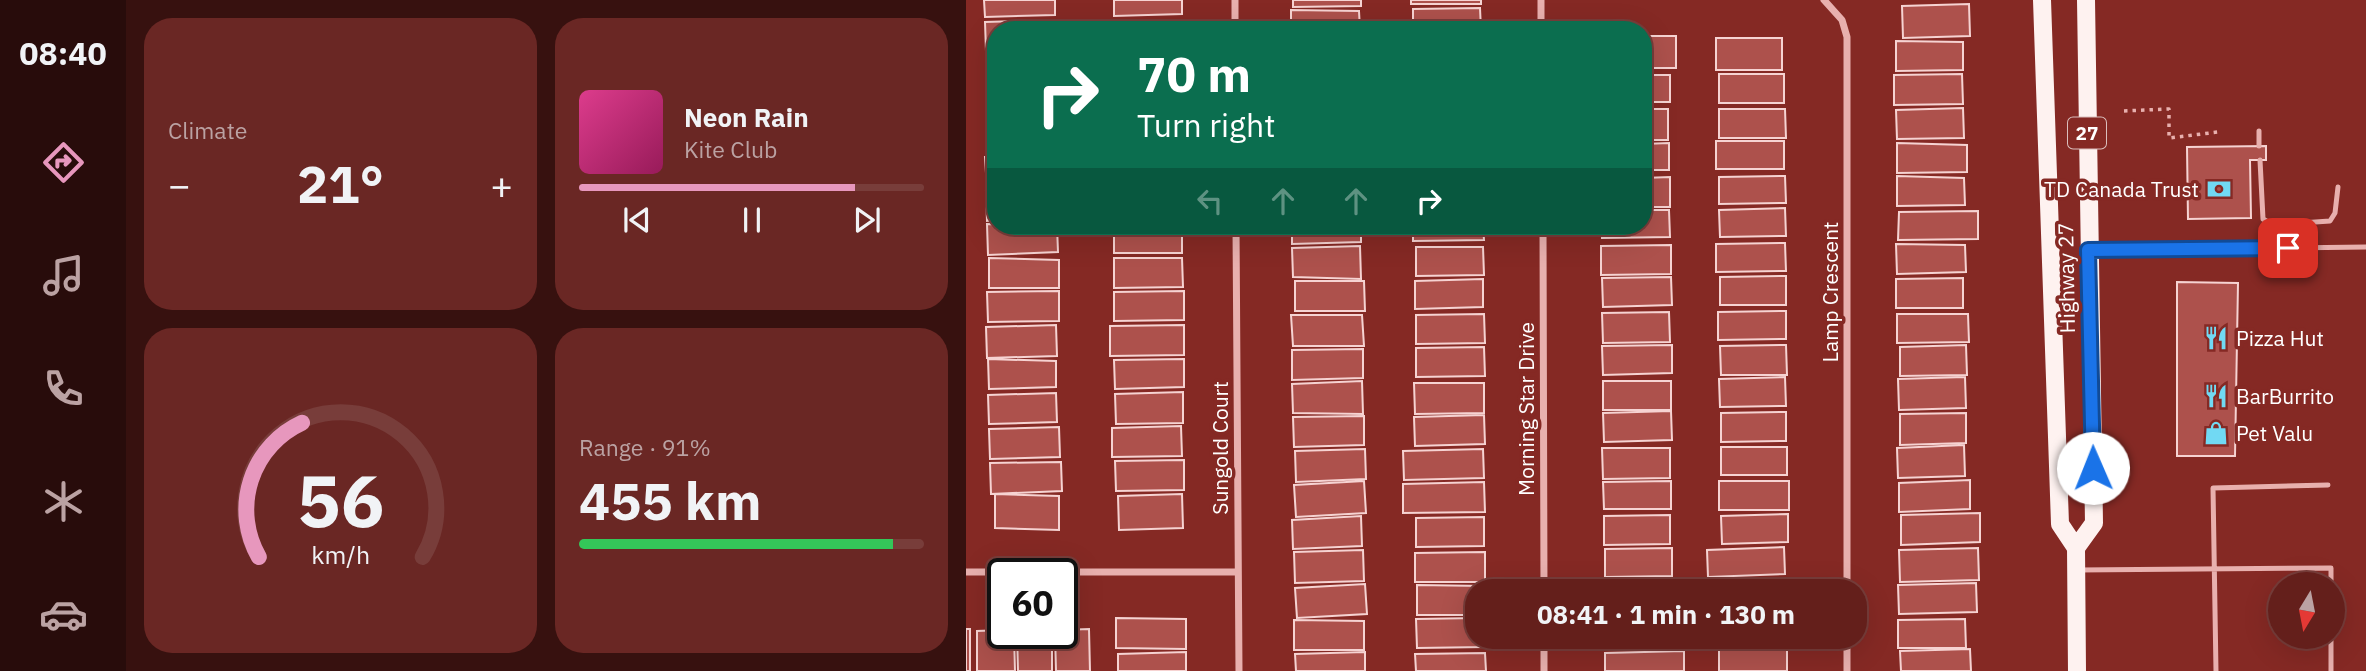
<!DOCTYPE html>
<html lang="en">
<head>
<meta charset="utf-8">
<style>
  :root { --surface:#641f1b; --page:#6a2724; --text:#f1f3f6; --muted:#bba2a3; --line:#783d3a; --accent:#e797bd }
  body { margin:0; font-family:"IBM Plex Sans",sans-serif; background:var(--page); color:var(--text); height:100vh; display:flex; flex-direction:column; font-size:26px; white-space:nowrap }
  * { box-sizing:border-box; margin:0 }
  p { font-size:23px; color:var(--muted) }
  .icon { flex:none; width:38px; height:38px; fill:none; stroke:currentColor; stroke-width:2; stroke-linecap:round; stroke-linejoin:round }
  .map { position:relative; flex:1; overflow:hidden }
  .sheet { display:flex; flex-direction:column; gap:18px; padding:18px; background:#37110f; width:840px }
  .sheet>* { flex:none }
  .guide { position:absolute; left:21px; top:21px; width:665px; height:214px; border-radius:28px; box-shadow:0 7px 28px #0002,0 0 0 2px var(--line); background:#0b6e4f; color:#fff; overflow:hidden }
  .needle { width:46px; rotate:190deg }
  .fabs { position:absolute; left:1302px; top:572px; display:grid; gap:14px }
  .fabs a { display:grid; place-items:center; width:77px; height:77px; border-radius:50%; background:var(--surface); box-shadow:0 7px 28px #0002,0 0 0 2px var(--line); font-size:35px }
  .speed { position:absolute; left:21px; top:558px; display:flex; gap:14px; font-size:35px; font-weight:700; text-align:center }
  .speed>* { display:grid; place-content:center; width:91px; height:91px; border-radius:50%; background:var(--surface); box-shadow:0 7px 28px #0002,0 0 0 2px var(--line); line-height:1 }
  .speed .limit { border:4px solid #111; border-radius:10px; background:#fff; color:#111 }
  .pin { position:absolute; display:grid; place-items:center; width:60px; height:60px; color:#fff; margin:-30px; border-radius:14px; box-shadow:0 4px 10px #0006 }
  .me { position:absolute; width:77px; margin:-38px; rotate:359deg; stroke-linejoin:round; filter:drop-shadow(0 0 5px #0008) }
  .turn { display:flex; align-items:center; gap:24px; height:147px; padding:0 35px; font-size:32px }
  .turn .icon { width:91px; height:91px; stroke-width:2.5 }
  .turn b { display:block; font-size:49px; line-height:60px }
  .lanes { display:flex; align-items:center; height:66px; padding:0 35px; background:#0003; justify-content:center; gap:35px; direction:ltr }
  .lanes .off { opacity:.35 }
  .big { font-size:52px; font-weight:700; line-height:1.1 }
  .sheet .card { flex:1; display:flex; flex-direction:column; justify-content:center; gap:10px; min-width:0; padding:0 24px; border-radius:28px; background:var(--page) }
  .sheet .dial { align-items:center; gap:0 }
  .dial svg { height:182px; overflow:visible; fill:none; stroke:var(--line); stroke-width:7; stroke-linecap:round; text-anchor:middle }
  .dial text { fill:var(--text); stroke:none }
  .song { display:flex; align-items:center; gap:21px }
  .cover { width:84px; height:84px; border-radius:10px; background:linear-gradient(135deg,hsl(330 70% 55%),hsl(330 70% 35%)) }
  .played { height:7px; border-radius:4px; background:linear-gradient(90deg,var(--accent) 80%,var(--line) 80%) }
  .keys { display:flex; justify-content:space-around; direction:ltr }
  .heat { display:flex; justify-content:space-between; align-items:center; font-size:38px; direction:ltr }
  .charge { height:10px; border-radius:5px; background:linear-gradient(90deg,#34c759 91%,var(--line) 0) }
  .sheet .tiles { flex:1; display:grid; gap:18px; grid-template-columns:repeat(2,1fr) }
  .trip { position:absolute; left:499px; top:579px; width:402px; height:70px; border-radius:28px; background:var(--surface); box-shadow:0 7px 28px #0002,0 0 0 2px var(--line); font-weight:700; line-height:70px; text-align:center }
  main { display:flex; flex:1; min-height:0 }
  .tabs { display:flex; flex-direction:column; width:126px; justify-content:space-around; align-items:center; background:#280c0b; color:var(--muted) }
  .tabs .icon { width:49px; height:49px }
  .tabs .active { color:var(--accent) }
  .tabs b { font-size:32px; color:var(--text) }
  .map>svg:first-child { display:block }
</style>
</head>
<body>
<main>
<nav class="tabs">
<b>08:40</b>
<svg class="icon active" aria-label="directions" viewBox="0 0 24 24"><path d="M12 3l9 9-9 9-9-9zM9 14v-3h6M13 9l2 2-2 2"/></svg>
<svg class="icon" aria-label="music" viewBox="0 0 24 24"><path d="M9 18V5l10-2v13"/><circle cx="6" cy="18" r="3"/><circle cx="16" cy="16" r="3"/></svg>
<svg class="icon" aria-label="phone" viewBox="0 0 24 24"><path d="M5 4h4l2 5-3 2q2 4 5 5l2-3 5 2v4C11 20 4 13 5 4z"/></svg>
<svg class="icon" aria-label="climate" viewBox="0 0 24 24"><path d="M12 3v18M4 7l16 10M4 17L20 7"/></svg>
<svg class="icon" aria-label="car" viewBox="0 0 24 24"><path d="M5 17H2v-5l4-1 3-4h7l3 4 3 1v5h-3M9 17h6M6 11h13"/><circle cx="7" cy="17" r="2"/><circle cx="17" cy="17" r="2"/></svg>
</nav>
<section class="sheet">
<div class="tiles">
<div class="card"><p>Climate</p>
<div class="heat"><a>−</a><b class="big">21°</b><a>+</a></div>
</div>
<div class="card">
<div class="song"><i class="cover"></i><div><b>Neon Rain</b><p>Kite Club</p></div></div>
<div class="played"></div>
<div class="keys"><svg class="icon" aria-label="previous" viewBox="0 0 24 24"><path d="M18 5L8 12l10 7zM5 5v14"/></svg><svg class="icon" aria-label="pause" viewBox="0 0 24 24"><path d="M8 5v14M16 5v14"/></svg><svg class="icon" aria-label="next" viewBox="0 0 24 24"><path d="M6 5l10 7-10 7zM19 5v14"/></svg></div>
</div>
<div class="card dial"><svg viewBox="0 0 100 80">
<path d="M14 69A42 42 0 1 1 86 69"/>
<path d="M14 69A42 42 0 0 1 33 10" stroke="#e797bd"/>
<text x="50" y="56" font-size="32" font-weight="700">56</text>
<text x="50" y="72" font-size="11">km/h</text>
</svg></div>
<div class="card"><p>Range · 91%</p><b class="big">455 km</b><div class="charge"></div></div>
</div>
</section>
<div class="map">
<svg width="1400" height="671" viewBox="0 0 1400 671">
  <rect width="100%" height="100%" fill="#852924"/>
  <!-- building -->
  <path fill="#ad514c" stroke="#f6d3d2" stroke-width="2" d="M18,0H89V15L19,17Z
    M148,0H216V14L148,16Z
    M327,0H395V6L327,7Z
    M445,0H515V4H445Z
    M1003,4L1004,36L937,38L936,6Z
    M514,8L515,30H447V9Z
    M325,10L393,11L394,30H325Z
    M87,20V30H30V51H20L19,22Z
    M146,21H216V30H146Z
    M677,36H710V68H677Z
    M750,38H816V70H750Z
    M930,41L997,42V70L930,71Z
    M21,55H30V85H21Z
    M753,74H818V103H753Z
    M996,74L997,104L928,105V75Z
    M677,75H704V102H677Z
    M22,89H30V119H23Z
    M997,108L998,138L931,139L930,110Z
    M677,109H702V140H677Z
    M753,109H819L820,138H753Z
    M21,123H30V153H22Z
    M750,141H818V169H750Z
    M703,143V170H677V144Z
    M931,143L1001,145V172L931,173Z
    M1300,146V160H1284L1285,218L1222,219L1221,147Z
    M19,157H30V188L21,189Z
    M819,176L820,203L753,204V177Z
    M931,176L998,178L999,205L931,206Z
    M704,177V207H677V178Z
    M20,191H30V220L21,221Z
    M819,208L820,236L754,237L753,210Z
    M677,210H703L704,237L636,238V226H677Z
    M1012,211V239L932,240L933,212Z
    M21,224L91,226L92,252L22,255Z
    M148,226H216V253H148Z
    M326,226H395V242L326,244Z
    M447,226H517L518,240L447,241Z
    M819,243L820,271L750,272V244Z
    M930,244L999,245L1000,272L931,274Z
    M705,245V274L635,275V246Z
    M394,246L395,279L327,277L326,248Z
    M450,247H517L518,275L450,276Z
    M23,258L93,260V288H23Z
    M148,258H216L217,287L148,288Z
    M820,276V305H754V277Z
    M705,277L706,305L637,307L636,278Z
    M997,278V308H930V279Z
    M517,279V307L449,309V281Z
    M329,281H398L399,311H329Z
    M1211,282L1272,283L1269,456H1211Z
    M93,291V321L22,322L21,292Z
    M218,291V320L148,321V292Z
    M820,311V339L752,340V312Z
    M703,312L704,342L637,343L636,313Z
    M518,314L519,343L450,344V315Z
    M931,314H1002L1003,342L931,343Z
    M325,315H396L398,346H327Z
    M90,325L91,356L21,358L20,327Z
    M218,325V355L144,356V326Z
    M706,345V373L637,375L636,346Z
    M820,345L821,375H755L754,346Z
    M1000,345L1001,375L934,376V347Z
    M518,347L519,376L450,377V348Z
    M397,349V378L326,380V350Z
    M22,359L90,361V387L23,389Z
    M218,359V387L149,389L148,360Z
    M819,377L820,406L754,407L753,379Z
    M999,377L1000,408L933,410L932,379Z
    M396,381L397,414L327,413L326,384Z
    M637,381H705V410H637Z
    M448,383H518V413L449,414Z
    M217,392V423L150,424L149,394Z
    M90,393L91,422L23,424L22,395Z
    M705,411L706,440L638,442L637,413Z
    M820,412V441L755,442V413Z
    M1000,413V443L934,445V414Z
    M518,415L519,444L449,446L448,417Z
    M398,416V445L328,447L327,417Z
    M215,426L216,456L146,457V428Z
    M93,427L94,457L24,459L23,429Z
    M998,445L999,476L932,478L931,448Z
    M755,447H821V475H755Z
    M636,448H704V478L637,479Z
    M399,449L400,479L330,482L329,451Z
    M517,449L518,478L438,480L437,451Z
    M218,460V490L150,491L149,461Z
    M95,462L96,491L25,494L24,463Z
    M1004,480V509L933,512V483Z
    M398,481L400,513L330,517L328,485Z
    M705,481V509H638L637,482Z
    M753,481H823V510H753Z
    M518,482L519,512L437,513V484Z
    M29,494L93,496V530L29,528Z
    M216,494L217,528L153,530L152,496Z
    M1014,513V542L935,545V515Z
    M822,514V542L756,544L755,516Z
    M704,515V544L638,545V516Z
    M395,516L396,546L327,549L326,520Z
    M518,517V546L450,547V518Z
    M818,547L819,574L742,577L741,550Z
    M706,548V576L639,577V549Z
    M1012,548L1013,580L934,582L933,550Z
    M397,550L398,581L329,583L328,552Z
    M519,552V582H449V553Z
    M756,582H821V592H756Z
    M1010,583L1011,612L933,614L932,585Z
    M399,584L401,614L331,618L329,588Z
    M707,584V592H637V586Z
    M451,585L519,586V592H511V615H451Z
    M150,618L220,619V649L150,648Z
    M511,618V637H518L519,647L451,648L450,619Z
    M999,619L1000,648H932V620Z
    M328,620L398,621V650H328Z
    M0,629H4V671H0Z
    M123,629L124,671H90L89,634H96V630Z
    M37,630V634H48L49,671H11V631Z
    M51,634H86V671H52Z
    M638,637H705L706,644L638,646Z
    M756,637H823V646L756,645Z
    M821,649V671H753V650Z
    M1004,649L1005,671H935L934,651Z
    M718,651V671H639V653Z
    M220,652V671H152V654Z
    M399,652V671H330L329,654Z
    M519,653L520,671H450L449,654Z"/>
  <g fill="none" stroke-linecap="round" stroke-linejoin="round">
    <!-- path -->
    <path stroke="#e8b0ae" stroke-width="3.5" stroke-dasharray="3.5 5" stroke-linecap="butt" d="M1158,111L1203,109V138L1252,132"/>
    <!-- lane -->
    <path stroke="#e8b0ae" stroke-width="5" d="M1293,131V146
      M1294,160L1297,219L1307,225L1364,221L1369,213L1372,187
      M1128,250L1400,247
      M1112,570L1365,568V584
      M1250,671L1247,488L1362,485
      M1365,671V637"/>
    <!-- street -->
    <path stroke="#e8b0ae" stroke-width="7" d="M269,0V30
      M575,0V30
      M858,0L876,20L881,37V592
      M270,226L273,671
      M577,226L578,592
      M0,572H272
      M578,637V671
      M881,637V671"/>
    <!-- primary -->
    <path stroke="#fef2f0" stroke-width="18" d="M1076,0L1094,524L1110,548
      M1111,671L1110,548L1128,523L1120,0"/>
  </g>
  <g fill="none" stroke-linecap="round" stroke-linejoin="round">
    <!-- route casing -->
    <g stroke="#114b97" stroke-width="18">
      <path id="route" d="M1127,468L1122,250L1322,248"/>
    </g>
    <!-- route -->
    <use href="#route" stroke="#1a73e8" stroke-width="12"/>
  </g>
  <!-- icons -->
  <defs>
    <g id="bank-bare" transform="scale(1.89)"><path d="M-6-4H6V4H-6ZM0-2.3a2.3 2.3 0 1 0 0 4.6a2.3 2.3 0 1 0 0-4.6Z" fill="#71d9f3" stroke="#852924" stroke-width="2.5" paint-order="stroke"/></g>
    <g id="restaurant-bare" transform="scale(1.89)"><path d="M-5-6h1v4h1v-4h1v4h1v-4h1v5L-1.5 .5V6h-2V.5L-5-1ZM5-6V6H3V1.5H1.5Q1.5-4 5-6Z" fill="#71d9f3" stroke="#852924" stroke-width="2.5" paint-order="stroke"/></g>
    <g id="shop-bare" transform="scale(1.89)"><path d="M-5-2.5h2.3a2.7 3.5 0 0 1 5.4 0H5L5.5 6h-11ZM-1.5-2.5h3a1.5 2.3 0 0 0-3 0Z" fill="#71d9f3" stroke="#852924" stroke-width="2.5" paint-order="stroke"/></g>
  </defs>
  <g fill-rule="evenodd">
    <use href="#bank-bare" x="1253" y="189"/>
    <use href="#restaurant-bare" x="1250" y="338"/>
    <use href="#restaurant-bare" x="1250" y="396"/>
    <use href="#shop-bare" x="1250" y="433"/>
  </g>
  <g text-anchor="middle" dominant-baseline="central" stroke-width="7" stroke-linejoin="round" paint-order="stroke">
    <!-- shield labels -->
    <rect fill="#852924" stroke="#dabfbd" stroke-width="2" x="1102" y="117.5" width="38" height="31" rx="5"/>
    <g font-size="19" font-weight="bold" fill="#fff">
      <text x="1121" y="133">27</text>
    </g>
    <!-- poi labels -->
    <g font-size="21" fill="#fff" stroke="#852924" text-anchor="start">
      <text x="1233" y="189" text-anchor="end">TD Canada Trust</text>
      <text x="1270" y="338">Pizza Hut</text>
      <text x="1270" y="396">BarBurrito</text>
      <text x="1270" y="433">Pet Valu</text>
    </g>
    <!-- street labels -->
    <g font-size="21" fill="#fff" stroke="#852924">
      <text transform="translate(1100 278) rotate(-91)">Highway 27</text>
      <text transform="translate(864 292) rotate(-90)">Lamp Crescent</text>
      <text transform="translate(560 409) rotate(-90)">Morning Star Drive</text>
      <text transform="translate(254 448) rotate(-90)">Sungold Court</text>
    </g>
  </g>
</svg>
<div class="fabs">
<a><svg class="needle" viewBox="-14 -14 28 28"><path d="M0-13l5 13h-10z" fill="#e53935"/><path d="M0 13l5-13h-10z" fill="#bba2a3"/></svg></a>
</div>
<div class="speed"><div class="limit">60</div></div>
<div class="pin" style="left:1322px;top:248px;background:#d93025"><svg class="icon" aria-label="arrive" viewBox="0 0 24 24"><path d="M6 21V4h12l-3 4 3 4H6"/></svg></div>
<svg class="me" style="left:1127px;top:468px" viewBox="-20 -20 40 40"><circle r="19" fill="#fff"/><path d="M0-13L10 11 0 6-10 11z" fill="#1a73e8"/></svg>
<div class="trip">08:41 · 1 min · 130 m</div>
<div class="guide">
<div class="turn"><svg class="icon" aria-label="right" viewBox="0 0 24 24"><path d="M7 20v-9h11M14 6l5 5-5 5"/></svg><div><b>70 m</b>Turn right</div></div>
<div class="lanes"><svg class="icon off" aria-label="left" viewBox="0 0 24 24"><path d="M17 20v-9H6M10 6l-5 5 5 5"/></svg><svg class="icon off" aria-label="ahead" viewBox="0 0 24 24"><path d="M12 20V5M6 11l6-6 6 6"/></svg><svg class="icon off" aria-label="ahead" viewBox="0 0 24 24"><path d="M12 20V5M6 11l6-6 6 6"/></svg><svg class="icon" aria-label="right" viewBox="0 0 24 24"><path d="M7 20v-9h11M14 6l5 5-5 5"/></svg></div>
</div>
</div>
</main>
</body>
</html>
